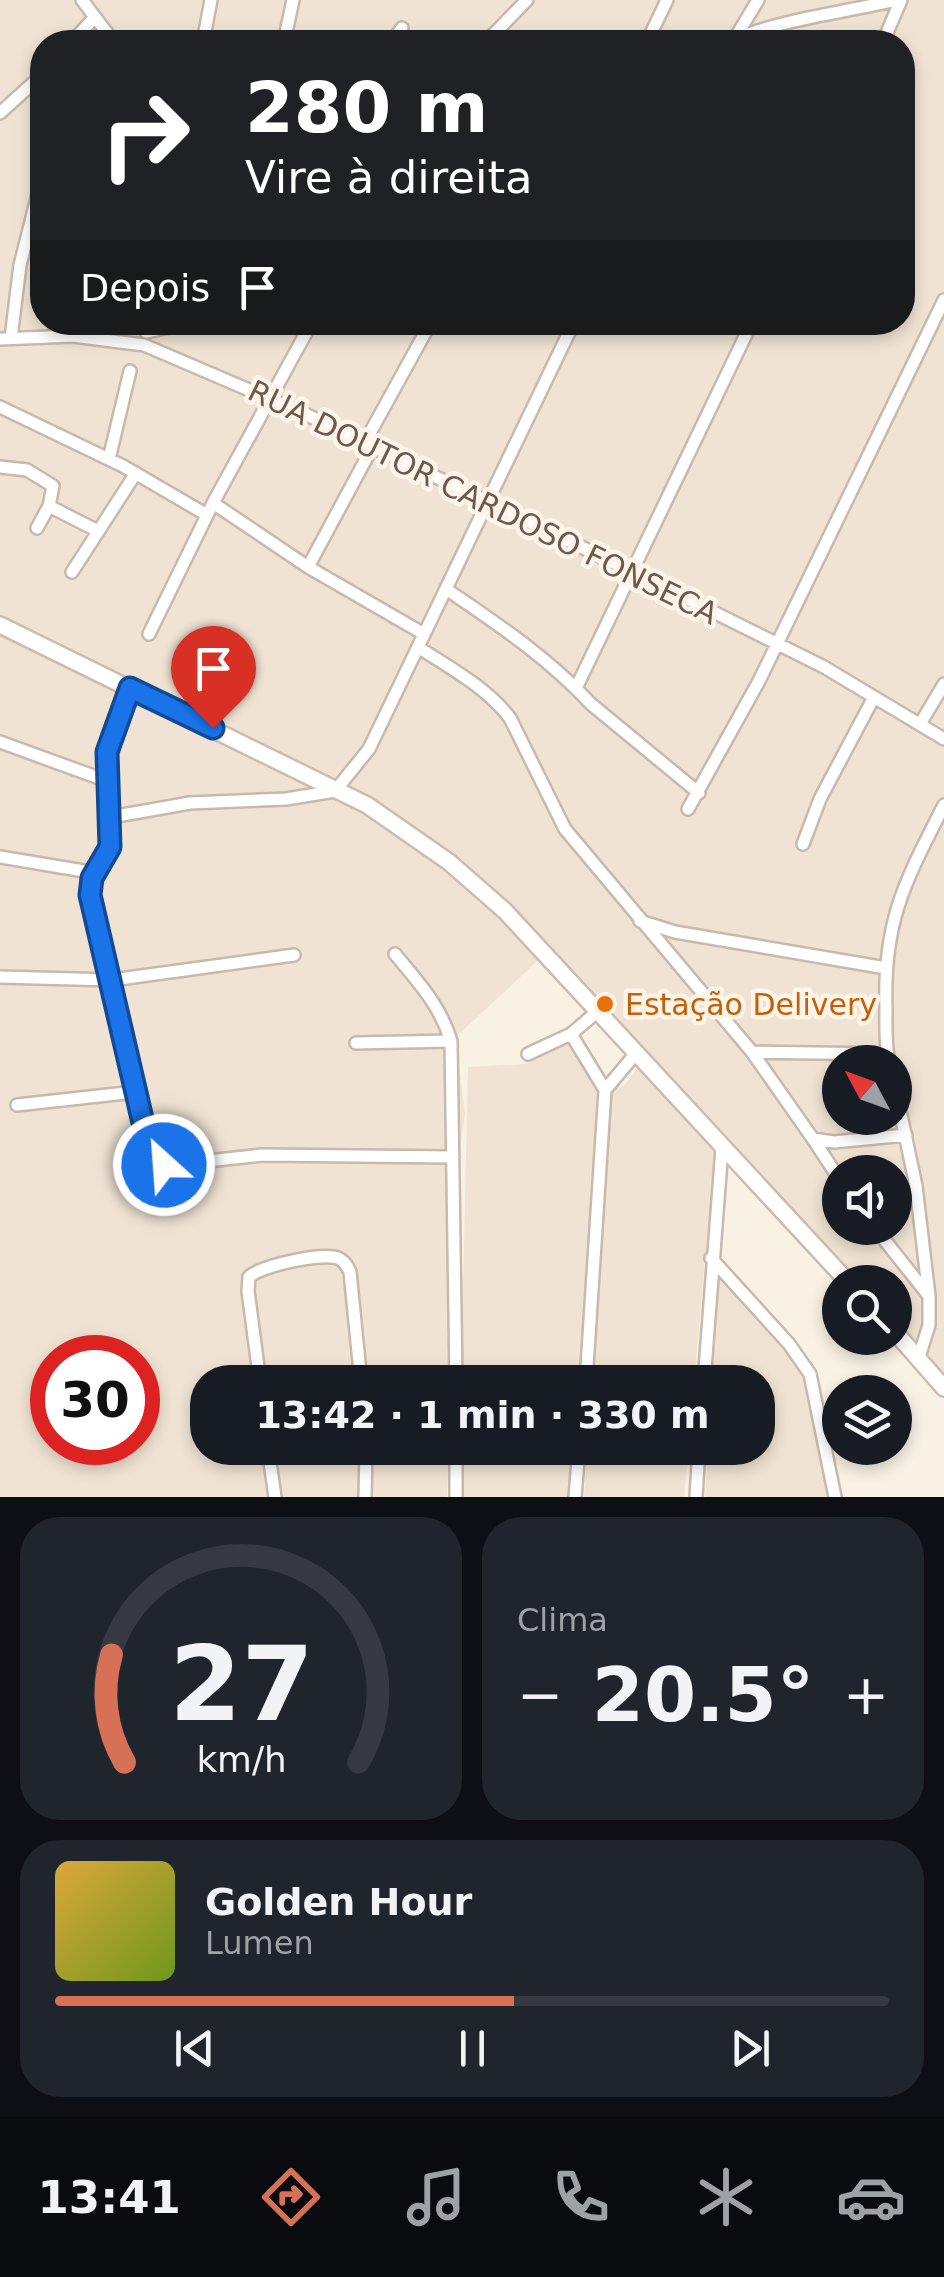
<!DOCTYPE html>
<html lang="pt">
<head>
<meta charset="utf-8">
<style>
  :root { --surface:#171b24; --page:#20242c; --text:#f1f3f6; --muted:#9ea1a6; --line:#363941; --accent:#d77155 }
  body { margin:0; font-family:"DejaVu Sans",sans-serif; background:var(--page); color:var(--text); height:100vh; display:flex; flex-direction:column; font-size:38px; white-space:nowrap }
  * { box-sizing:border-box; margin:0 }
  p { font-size:32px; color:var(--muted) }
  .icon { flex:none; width:55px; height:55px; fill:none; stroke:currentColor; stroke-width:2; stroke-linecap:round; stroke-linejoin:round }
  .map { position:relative; height:1497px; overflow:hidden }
  .sheet { display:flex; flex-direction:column; gap:20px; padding:20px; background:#0d0f14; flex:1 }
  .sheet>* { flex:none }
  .banner { position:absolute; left:30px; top:30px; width:885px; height:305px; border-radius:40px; box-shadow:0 5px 15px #0003; background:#202124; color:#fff; overflow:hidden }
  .needle { width:65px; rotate:311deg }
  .buttons { position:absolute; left:822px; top:1045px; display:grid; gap:20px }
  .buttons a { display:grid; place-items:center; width:90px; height:90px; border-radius:50%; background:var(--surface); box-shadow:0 5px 15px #0003; font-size:50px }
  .speed { position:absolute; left:30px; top:1335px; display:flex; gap:20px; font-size:50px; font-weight:700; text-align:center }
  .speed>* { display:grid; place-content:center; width:130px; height:130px; border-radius:50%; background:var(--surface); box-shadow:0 5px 15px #0003; line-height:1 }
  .speed .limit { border:15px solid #d22; background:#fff; color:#111 }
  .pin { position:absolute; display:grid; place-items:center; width:85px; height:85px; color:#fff; margin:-102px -42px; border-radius:50% 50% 50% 0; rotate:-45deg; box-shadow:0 0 10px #0007 }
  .pin .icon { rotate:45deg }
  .me { position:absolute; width:110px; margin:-55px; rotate:334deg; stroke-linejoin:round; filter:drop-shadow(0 0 8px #0008) }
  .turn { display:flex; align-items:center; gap:35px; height:210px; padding:0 50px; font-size:45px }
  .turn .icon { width:130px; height:130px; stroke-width:2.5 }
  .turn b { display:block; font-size:70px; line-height:85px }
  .then { display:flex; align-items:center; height:95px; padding:0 50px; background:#0003; gap:20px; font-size:38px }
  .big { font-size:75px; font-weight:700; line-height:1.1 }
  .sheet .card { flex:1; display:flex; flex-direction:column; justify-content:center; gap:15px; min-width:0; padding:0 35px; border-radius:40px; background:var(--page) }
  .sheet .dial { align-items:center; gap:0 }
  .dial svg { height:260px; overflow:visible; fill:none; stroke:var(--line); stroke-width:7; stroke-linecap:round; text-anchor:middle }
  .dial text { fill:var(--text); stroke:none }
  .song { display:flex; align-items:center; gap:30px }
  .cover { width:120px; height:120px; border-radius:15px; background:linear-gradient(135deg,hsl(40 70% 55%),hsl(80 70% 35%)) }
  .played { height:10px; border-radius:5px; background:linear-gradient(90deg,var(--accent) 55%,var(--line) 55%) }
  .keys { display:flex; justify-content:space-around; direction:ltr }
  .heat { display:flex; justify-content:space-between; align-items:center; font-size:55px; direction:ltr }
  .sheet .tiles { flex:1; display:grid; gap:20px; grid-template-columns:1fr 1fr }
  .card:last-child { grid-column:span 2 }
  .trip { position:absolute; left:190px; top:1365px; width:585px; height:100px; border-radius:40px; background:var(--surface); box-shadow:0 5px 15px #0003; font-weight:700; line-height:100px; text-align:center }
  .menu { display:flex; height:160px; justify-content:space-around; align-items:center; background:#090b0e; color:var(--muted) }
  .menu .icon { width:70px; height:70px }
  .menu .current { color:var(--accent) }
  .menu b { font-size:45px; color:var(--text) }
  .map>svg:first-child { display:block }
</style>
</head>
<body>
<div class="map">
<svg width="944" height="1497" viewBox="0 0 944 1497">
  <rect width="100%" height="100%" fill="#f9f1e4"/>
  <!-- residential -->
  <path fill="#f0e3d3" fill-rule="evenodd" d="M0,0H944V1377L895,1324V1282H857L549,950L455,1038L465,1114L459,1155L451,1382H208V1448H449L447,1497H0ZM42,42H902V322H42ZM840,1062H895V1118H840ZM840,1172H895V1228H840ZM52,1358H138V1442H52Z
    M566,1037L603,1089L578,1382H461L468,1067L525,1064Z
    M642,1061L715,1150L694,1382H591L608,1093L625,1085Z
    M718,1274L804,1368L831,1497H705L708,1448H758V1382H712Z
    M460,1448H572L568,1497H459Z
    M587,1448H689L684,1497H584Z"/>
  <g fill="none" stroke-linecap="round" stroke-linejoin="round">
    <!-- street casing -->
    <g stroke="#c9b9ac" stroke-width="16">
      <path id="street" d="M82,0L114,42
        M734,40L758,0
        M72,42L94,18
        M203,42L211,0
        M284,42L293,0
        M392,42L402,28
        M486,42L527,0
        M647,42L667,0
        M728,42C781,19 841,13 897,0
        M883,42L901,0
        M0,113L42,75
        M146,332L193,322
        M11,338L20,265L39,190L42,116
        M0,339L73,336L144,345L303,413L631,571L824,667L944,739
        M0,407L123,466L207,515
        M365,442L431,322
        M109,459L130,371
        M0,467L27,470L53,486L49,506L37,528
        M213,503L308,567L424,634
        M49,506L96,530
        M308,567L373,446
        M72,572L136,473
        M446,589C499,625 547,657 591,704L699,793
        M149,634L213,503L312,322
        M418,647C450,668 486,687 510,718L565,829L752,1052L813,1139L834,1142L906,1135
        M577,686L752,322
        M130,688L107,752L110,847L92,879L90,895L152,1156L163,1165H171L262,1155L453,1157
        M920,724L944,684
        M0,742L110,782
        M688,809L759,681L944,300
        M111,817L190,803L286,799L335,791L369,749L574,322
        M803,844L820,799L874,697
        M0,857L96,873
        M640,921L675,932L886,968
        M395,954C418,982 440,1005 451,1041L456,1382
        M0,977L112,980L294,955
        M571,1034L605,1090L637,1052
        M356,1043L451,1041
        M752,1052L887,1054
        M528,1054L571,1034L598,1011
        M889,1062C885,1045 886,1025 886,1007C883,920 906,880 944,805
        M895,1087L916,1186L929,1296V1325L919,1357
        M17,1105L135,1092
        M813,1139L840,1180
        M875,1228L929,1296
        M711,1258L789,1344L810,1374L835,1497
        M260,1382L248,1291L249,1277C260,1266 325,1251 340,1259C346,1263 347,1266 350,1272L361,1382
        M586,1382L605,1090
        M704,1382L722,1148
        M268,1448L275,1497
        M456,1448V1497
        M365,1497L366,1448
        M575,1497L579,1448
        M696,1497L699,1448"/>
    </g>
    <!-- secondary casing -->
    <g stroke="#cebbac" stroke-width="20">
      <path id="secondary" d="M0,625L367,805L449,862L505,911L848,1282
        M895,1332L944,1388"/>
    </g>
    <!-- street -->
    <use href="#street" stroke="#fff" stroke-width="11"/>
    <!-- secondary -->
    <use href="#secondary" stroke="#fff" stroke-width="15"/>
  </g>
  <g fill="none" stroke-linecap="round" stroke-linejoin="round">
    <!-- route casing -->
    <g stroke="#114b97" stroke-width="25">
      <path id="route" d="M164,1165L152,1156L147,1140L90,895L92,878L110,847L107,752L130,688L213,728"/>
    </g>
    <!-- route -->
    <use href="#route" stroke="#1a73e8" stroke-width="18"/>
  </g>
  <!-- markers -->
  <circle fill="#e8710a" stroke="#fdf5ea" stroke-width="4" cx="605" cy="1004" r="10"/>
  <g text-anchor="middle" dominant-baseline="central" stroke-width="9" stroke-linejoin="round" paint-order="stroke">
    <!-- street labels -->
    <g font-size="30" fill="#6f584c" stroke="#fdf5ea">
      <text transform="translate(483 502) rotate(26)">RUA DOUTOR CARDOSO FONSECA</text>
    </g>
    <!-- food labels -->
    <g font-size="30" fill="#c56008" stroke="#fdf5ea" text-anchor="start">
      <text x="625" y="1004">Estação Delivery</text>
    </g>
  </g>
</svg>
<div class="buttons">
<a><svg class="needle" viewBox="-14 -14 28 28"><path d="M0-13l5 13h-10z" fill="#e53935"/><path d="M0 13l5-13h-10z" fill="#9ea1a6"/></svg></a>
<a><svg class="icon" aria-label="sound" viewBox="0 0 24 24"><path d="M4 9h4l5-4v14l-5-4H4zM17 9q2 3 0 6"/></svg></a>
<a><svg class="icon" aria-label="search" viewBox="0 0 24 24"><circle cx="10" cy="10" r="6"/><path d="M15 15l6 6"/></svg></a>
<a><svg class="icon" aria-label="layers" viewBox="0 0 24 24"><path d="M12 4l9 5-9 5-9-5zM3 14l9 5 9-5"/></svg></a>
</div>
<div class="speed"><div class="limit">30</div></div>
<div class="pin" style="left:213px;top:728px;background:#d93025"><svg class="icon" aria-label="arrive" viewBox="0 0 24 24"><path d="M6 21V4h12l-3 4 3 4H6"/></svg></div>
<svg class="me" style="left:164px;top:1165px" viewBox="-20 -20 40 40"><circle r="17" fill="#1a73e8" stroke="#fff" stroke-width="3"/><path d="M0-11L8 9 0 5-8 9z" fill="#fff"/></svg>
<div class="trip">13:42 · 1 min · 330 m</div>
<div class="banner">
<div class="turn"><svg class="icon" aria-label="right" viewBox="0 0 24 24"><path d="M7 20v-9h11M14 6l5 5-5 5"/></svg><div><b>280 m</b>Vire à direita</div></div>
<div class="then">Depois<svg class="icon" aria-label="arrive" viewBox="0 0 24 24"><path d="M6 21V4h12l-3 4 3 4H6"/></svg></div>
</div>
</div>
<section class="sheet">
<div class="tiles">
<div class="card dial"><svg viewBox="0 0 100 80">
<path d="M14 69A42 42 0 1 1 86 69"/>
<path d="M14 69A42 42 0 0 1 10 36" stroke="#d77155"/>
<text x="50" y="56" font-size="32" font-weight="700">27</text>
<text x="50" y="72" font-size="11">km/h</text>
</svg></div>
<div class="card"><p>Clima</p>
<div class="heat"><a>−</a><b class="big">20.5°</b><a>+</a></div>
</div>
<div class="card">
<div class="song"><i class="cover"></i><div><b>Golden Hour</b><p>Lumen</p></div></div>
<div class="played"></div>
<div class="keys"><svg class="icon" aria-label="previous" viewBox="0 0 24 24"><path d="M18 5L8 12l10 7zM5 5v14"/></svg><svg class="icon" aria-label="pause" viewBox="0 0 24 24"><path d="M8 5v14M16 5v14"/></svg><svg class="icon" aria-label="next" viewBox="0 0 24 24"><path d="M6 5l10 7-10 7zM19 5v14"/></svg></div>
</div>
</div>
</section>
<nav class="menu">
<b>13:41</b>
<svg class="icon current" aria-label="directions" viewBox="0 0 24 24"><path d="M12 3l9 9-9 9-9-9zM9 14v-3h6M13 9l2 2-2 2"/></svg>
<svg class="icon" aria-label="music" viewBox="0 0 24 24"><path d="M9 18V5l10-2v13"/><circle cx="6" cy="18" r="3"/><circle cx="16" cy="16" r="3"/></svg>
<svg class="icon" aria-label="phone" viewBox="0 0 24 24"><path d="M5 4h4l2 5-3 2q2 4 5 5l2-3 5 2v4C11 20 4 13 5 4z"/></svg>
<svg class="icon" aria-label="climate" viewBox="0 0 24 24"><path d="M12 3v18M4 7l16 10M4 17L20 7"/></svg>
<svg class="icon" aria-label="car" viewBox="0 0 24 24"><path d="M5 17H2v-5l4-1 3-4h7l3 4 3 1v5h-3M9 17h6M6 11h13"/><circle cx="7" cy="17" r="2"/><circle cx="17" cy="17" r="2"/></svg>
</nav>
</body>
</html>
